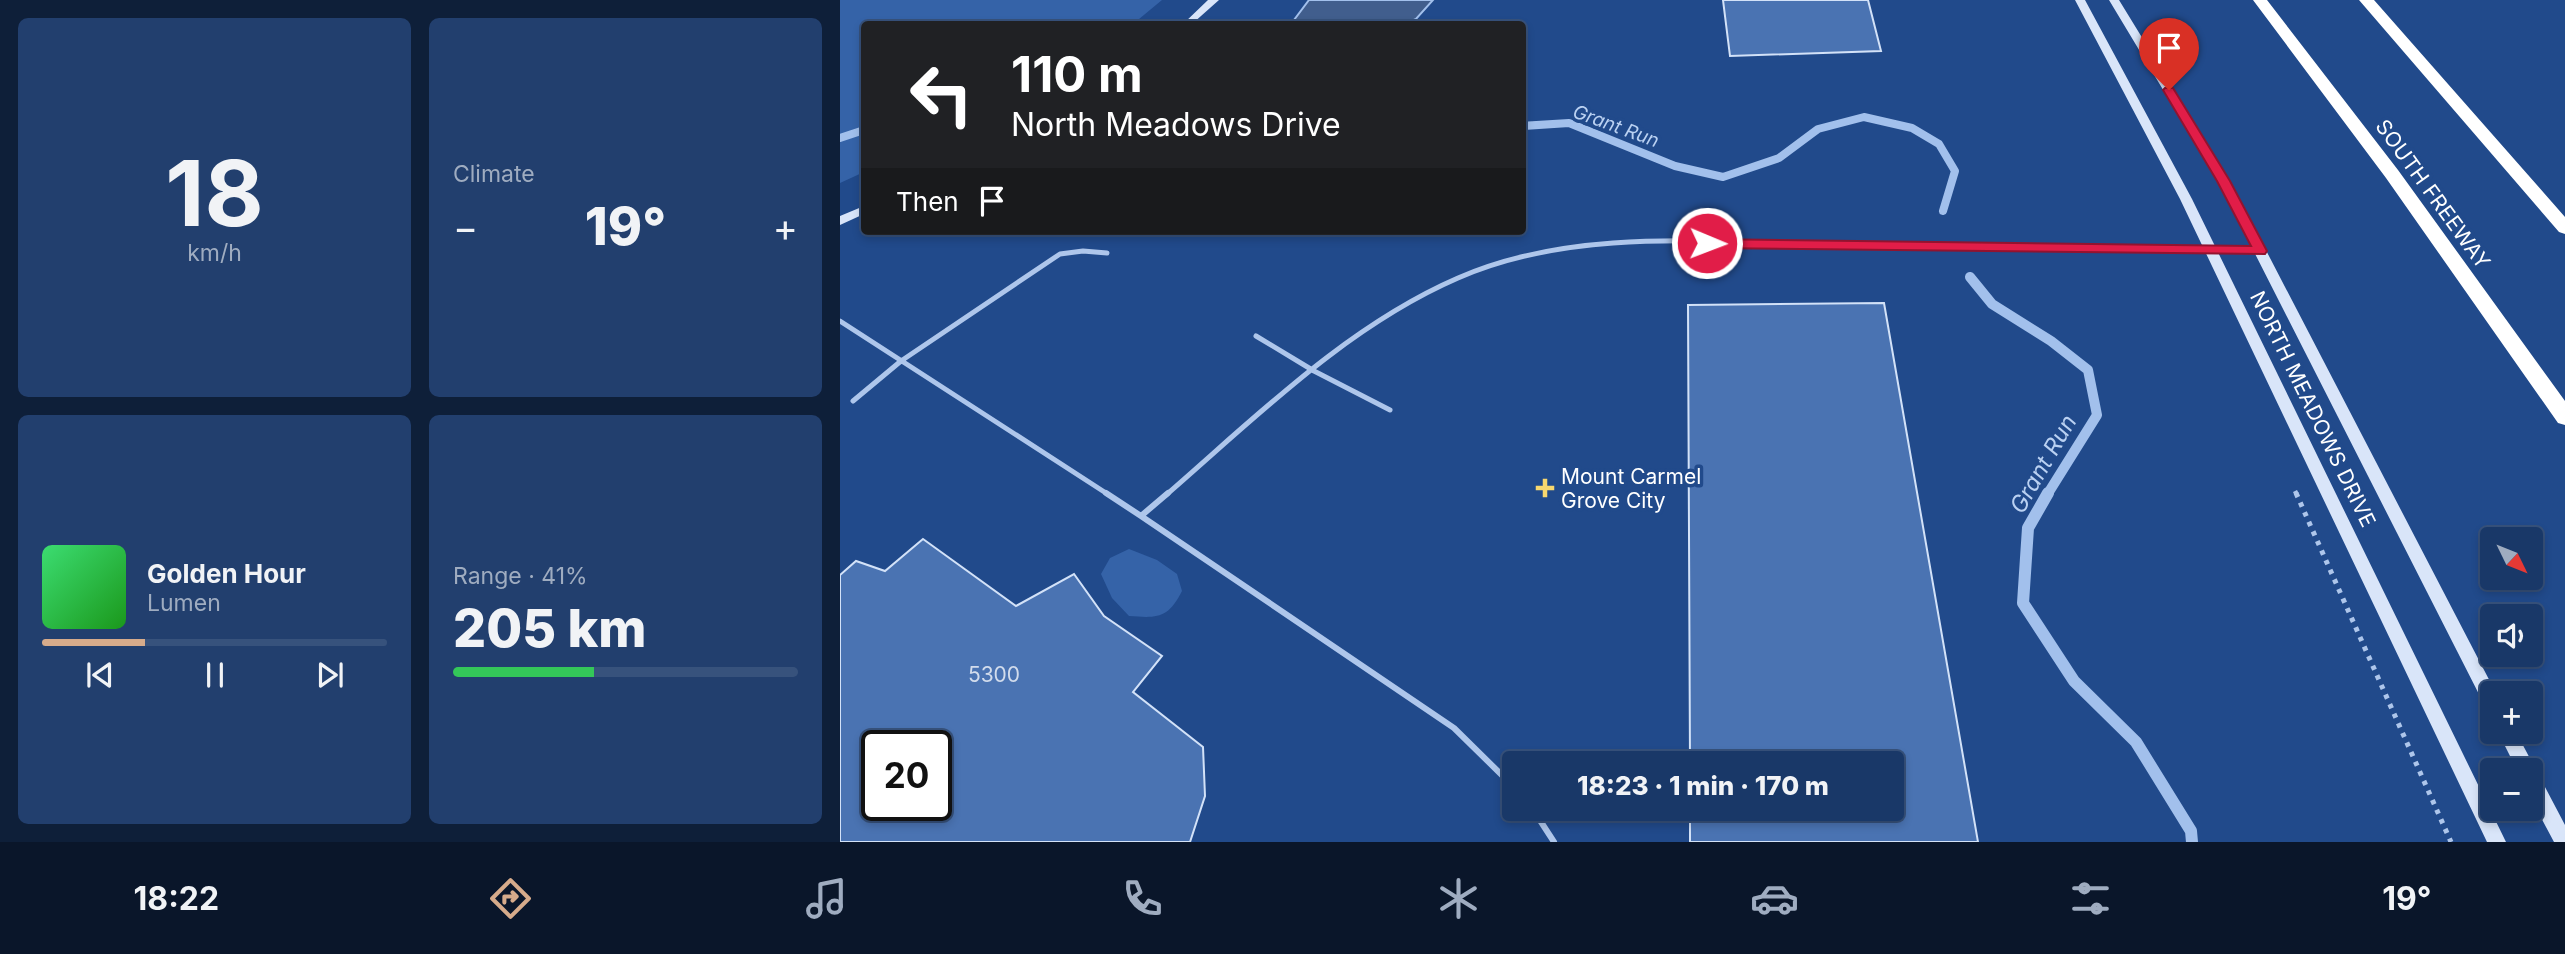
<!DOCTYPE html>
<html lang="en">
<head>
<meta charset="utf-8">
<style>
  :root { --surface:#193868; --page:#223f6e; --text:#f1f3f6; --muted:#9facc0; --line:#37527c; --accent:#d6ab8b }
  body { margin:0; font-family:Inter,sans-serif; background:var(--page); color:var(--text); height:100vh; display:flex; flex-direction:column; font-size:26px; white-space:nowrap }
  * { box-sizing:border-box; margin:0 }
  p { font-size:23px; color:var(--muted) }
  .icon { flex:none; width:38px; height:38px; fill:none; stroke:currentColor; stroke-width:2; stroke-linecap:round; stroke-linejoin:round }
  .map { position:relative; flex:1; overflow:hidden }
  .side { display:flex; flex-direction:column; gap:18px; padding:18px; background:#0e1f39; width:840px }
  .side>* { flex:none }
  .hud { position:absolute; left:21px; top:21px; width:665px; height:214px; border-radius:7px; box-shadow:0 4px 10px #0003,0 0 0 2px var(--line); background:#202124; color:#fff; overflow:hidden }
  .needle { width:46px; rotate:133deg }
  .fabs { position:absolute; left:1640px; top:527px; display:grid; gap:14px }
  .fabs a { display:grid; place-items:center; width:63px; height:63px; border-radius:7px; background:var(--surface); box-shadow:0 4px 10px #0003,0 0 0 2px var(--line); font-size:35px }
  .speed { position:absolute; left:21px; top:730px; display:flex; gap:14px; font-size:35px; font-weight:700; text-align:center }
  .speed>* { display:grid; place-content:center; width:91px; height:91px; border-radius:50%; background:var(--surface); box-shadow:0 4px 10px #0003,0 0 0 2px var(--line); line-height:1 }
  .speed .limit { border:4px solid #111; border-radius:10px; background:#fff; color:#111 }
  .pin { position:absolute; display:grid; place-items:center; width:60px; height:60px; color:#fff; margin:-72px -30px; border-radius:50% 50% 50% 0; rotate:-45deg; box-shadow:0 0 7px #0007 }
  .pin .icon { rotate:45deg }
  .me { position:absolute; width:77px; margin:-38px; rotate:91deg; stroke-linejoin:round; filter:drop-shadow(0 0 5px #0008) }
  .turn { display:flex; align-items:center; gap:24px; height:147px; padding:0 35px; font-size:32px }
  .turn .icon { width:91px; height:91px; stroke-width:2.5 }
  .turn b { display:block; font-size:49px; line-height:60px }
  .then { display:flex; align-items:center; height:66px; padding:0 35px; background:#0003; gap:14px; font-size:26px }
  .big { font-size:52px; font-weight:800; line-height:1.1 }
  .side .card { flex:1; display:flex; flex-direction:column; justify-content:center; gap:10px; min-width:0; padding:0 24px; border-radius:10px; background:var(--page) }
  .side .dial { align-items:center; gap:0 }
  .dial b { font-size:91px; line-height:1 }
  .song { display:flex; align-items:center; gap:21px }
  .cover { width:84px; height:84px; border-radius:10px; background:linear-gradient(135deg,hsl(140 70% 55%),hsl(120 70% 35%)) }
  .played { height:7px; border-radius:4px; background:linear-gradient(90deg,var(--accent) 30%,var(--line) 30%) }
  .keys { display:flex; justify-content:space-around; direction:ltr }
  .heat { display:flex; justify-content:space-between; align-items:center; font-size:38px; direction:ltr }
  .charge { height:10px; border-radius:5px; background:linear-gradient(90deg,#34c759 41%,var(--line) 0) }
  .side .tiles { flex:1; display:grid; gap:18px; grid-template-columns:repeat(2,1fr) }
  .trip { position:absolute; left:662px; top:751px; width:402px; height:70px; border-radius:7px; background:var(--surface); box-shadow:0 4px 10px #0003,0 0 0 2px var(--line); font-weight:800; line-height:70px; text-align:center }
  .menu { display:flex; height:112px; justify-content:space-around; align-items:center; background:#0a162a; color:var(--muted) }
  .menu .icon { width:49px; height:49px }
  .menu .active { color:var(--accent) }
  .menu b { font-size:32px; color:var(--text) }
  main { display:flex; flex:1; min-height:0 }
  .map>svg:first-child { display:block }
</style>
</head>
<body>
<main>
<section class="side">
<div class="tiles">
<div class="card dial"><b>18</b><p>km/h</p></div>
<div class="card"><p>Climate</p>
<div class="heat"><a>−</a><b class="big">19°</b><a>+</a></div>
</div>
<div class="card">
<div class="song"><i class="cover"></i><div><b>Golden Hour</b><p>Lumen</p></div></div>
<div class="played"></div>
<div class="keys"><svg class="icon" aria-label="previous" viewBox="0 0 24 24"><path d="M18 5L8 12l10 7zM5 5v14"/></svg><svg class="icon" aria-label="pause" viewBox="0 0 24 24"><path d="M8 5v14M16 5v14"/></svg><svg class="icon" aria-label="next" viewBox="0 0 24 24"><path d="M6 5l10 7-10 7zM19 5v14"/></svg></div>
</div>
<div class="card"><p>Range · 41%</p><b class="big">205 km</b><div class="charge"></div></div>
</div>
</section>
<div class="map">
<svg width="1725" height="842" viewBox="0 0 1725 842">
  <rect width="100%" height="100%" fill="#214a8b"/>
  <!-- green -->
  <path fill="#3563a8" d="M0,0H322L293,24H24V172L0,183Z
    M289,549L317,560L337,574L342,591C328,619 317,618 289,616L272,598L261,574L270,558Z"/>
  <!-- water -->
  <path fill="#415e8d" stroke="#a2c0ec" stroke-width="2" d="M469,0H593L576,19L565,24H451Z"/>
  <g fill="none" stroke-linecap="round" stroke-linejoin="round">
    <!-- stream-far2 -->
    <path stroke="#a2c0ec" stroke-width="8" d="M682,126L729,123L835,166L883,177L939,158L978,129L1024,117L1072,128L1099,144L1115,171L1103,211
      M0,138L24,130"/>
    <!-- stream-far1 -->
    <path stroke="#a2c0ec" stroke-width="10" d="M1130,277L1152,304L1211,341L1248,370L1257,415L1207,495"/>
    <!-- stream -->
    <path stroke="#a2c0ec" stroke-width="12" d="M1208,493L1188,528L1183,603L1234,681L1296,742L1351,831L1352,842"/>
  </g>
  <!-- building -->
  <path fill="#4a73b2" stroke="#d3e2f8" stroke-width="2" fill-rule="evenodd" d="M883,0H1028L1041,51L890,56Z
    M1044,303L1138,842H850V808H1052V763H850L848,305Z
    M83,539L176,606L234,574L264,616L322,656L293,692L363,747L365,796L350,842H0V575L16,561L45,571ZM37,746H96V805H37Z"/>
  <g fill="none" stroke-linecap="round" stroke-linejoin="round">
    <!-- path-far1 -->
    <path stroke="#aec6eb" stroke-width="4.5" stroke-dasharray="3.5 5" stroke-linecap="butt" d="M1455,491L1457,495"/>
    <!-- path -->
    <path stroke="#aec6eb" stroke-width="5" stroke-dasharray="4.5 6" stroke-linecap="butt" d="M1456,493L1611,842"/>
    <!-- lane-far1 -->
    <path stroke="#aec6eb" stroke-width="5" d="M0,321L269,495
      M416,336L474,371L550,410
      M13,401L61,361L220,254L243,251L267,253
      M326,495C416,417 507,326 618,278C737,226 876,243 1002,245C1142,247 1281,249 1421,251"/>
    <!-- lane -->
    <path stroke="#aec6eb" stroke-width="6" d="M266,493L301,516
      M328,493L301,516L614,728L674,787
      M692,808L714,842"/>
    <!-- secondary -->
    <path fill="#d9e5f9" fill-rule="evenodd" d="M368,0H379L352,24H343Z
      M1235,0H1245L1352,199L1666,842H1647L1340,199Z
      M1269,0H1279L1390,181L1656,693H1652V710L1646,708L1378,181Z
      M24,206V214L0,225V216Z
      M1658,732H1676L1725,825V842H1714L1690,797V770H1677Z"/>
    <!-- highway -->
    <path fill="#fff" fill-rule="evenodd" d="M1413,0H1427L1558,170L1725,401V425L1718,423L1546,178Z
      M1519,0H1534L1725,217V234L1719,232Z"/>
  </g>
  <!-- route -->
  <path fill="#e11d48" stroke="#92132f" stroke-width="2" d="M1325,88H1333L1390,181L1427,251L1425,254L867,248L860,243L867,239L1411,246L1377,181L1323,90Z"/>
  <!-- markers -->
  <path fill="#f8d86f" stroke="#214a8b" stroke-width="2.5" d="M701.5 477.5h7v7h7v7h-7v7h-7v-7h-7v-7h7z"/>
  <g text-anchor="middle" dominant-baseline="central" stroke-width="7" stroke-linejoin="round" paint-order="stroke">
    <!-- far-water labels -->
    <g font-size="19" font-style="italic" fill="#bad1f2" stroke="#214a8b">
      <text transform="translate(776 126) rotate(20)">Grant Run</text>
    </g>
    <!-- street labels -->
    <g font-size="21" fill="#fff" stroke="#214a8b">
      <text transform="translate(1593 194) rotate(54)">SOUTH FREEWAY</text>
      <text transform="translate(1473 409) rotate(64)">NORTH MEADOWS DRIVE</text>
    </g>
    <!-- poi labels -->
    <g font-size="21" fill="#fff" stroke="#214a8b" text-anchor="start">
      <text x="721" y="476">Mount Carmel<tspan x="721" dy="24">Grove City</tspan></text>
    </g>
    <!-- near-number labels -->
    <g font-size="21" fill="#d2dcec">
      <text x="154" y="674">5300</text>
    </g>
    <!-- water labels -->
    <g font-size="23" font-style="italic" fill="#bad1f2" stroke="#214a8b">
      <text transform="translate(1203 464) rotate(-60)">Grant Run</text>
    </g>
  </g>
</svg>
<div class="fabs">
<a><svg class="needle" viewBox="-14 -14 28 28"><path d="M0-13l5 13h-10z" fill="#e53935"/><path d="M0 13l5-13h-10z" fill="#9facc0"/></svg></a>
<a><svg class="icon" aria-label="sound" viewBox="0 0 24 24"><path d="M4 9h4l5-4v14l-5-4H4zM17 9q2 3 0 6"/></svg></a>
<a>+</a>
<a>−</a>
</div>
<div class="speed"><div class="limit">20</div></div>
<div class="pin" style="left:1329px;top:90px;background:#d93025"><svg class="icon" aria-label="arrive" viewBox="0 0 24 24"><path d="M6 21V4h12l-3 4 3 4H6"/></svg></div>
<svg class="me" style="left:867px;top:243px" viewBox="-20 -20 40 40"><circle r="17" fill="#e11d48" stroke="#fff" stroke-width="3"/><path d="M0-11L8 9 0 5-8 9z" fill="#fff"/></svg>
<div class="trip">18:23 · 1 min · 170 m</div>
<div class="hud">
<div class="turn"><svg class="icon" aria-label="left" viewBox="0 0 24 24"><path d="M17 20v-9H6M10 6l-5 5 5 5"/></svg><div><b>110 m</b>North Meadows Drive</div></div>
<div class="then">Then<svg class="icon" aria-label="arrive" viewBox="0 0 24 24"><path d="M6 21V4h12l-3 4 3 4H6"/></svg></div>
</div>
</div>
</main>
<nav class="menu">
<b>18:22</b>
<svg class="icon active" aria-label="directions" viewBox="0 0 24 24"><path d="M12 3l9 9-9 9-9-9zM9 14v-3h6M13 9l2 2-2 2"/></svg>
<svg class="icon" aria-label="music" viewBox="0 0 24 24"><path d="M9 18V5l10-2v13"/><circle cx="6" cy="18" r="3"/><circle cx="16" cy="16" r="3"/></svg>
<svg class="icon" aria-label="phone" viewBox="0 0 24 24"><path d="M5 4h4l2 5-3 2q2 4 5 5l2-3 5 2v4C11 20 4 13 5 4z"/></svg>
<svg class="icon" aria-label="climate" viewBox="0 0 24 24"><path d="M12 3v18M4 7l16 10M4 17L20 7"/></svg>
<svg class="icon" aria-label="car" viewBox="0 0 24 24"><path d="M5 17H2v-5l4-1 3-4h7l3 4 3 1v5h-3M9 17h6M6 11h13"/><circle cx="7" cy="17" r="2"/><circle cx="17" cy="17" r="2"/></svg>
<svg class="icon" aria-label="filters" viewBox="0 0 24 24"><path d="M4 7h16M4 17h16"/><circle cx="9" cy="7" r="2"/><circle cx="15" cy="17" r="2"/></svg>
<b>19°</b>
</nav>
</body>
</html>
